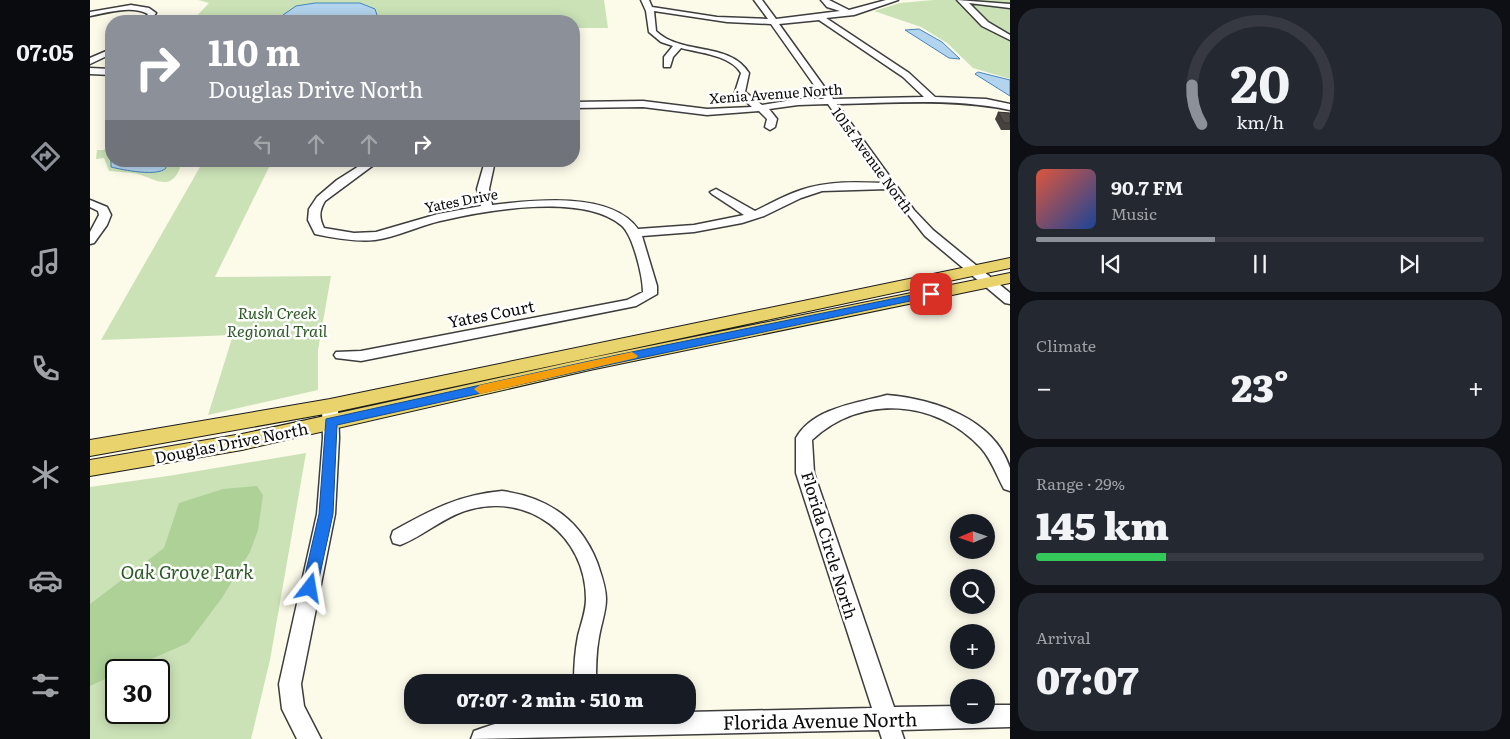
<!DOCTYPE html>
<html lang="en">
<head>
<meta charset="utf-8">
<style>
  :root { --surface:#171b24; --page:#242831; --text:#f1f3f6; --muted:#9ea1a6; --line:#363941; --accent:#8c9099 }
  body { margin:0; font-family:Literata,serif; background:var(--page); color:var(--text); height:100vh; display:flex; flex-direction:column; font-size:19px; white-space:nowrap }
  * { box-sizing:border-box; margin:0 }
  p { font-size:16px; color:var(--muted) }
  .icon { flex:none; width:28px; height:28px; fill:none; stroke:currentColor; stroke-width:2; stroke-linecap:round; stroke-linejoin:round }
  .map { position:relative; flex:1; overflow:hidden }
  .sheet { display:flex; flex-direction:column; gap:8px; padding:8px; background:#0d0f14; width:500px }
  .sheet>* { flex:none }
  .hud { position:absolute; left:15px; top:15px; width:475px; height:152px; border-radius:20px; box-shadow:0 2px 12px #0003; background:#8c9099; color:#fff; overflow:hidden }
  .needle { width:32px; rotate:268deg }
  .tools { position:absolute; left:860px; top:514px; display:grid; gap:10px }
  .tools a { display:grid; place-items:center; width:45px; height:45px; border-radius:50%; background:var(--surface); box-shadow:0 2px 12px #0003; font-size:25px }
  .speed { position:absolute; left:15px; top:659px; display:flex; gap:10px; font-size:25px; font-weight:700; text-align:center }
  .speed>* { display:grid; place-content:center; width:65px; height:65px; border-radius:50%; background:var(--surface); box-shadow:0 2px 12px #0003; line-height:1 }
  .speed .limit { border:2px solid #111; border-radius:8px; background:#fff; color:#111 }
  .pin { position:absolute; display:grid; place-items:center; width:42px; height:42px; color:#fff; margin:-21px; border-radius:10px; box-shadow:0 2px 8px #0006 }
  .me { position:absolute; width:55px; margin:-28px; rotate:14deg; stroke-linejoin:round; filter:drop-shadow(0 0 4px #0008) }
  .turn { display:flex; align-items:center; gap:18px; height:105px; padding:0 20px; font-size:22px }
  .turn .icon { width:65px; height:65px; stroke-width:2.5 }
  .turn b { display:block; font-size:35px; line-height:42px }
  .lanes { display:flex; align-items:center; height:48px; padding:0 20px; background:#0003; justify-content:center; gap:25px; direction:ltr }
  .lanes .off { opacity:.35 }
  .big { font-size:38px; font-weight:800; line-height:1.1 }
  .sheet .card { flex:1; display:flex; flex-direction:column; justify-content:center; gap:8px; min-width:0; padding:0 18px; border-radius:20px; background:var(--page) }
  .sheet .dial { align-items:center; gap:0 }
  .dial svg { height:130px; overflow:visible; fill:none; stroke:var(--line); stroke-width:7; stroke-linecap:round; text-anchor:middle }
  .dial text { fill:var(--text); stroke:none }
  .song { display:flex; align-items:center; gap:15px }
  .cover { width:60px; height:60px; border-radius:8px; background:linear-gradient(135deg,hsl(10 70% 55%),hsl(220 70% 35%)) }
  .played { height:5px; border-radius:2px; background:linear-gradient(90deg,var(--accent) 40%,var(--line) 40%) }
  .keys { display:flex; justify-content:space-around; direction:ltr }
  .heat { display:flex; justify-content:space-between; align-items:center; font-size:28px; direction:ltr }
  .charge { height:8px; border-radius:4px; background:linear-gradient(90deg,#34c759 29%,var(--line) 0) }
  .trip { position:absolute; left:314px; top:674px; width:292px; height:50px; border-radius:20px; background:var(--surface); box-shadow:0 2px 12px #0003; font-weight:800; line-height:50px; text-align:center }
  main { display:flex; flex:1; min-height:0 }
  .tab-bar { display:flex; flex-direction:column; width:90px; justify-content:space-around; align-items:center; background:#090b0e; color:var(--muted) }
  .tab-bar .icon { width:35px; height:35px }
  .tab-bar .current { color:var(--accent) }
  .tab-bar b { font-size:22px; color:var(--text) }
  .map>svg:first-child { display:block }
</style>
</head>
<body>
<main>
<nav class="tab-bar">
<b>07:05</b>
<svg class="icon current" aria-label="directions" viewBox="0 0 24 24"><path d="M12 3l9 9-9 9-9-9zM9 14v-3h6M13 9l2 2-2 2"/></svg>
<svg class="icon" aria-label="music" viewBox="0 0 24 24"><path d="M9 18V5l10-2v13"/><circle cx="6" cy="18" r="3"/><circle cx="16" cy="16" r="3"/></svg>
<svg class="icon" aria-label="phone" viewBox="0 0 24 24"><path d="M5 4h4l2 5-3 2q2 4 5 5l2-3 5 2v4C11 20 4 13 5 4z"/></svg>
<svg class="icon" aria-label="climate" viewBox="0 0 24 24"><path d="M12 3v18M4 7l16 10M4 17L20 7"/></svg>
<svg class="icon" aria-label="car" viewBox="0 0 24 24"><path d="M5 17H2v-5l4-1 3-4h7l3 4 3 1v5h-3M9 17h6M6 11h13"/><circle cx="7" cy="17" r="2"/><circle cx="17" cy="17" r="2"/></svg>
<svg class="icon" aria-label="filters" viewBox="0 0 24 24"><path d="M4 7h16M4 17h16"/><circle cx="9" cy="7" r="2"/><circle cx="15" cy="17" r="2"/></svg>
</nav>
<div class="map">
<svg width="920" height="739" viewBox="0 0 920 739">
  <rect width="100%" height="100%" fill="#fcfae9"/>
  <!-- green -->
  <path fill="#cbe2b7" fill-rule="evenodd" d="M108,0H514L518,28H484V21H102L119,3Z
    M843,0H920V79L883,68L857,43L831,27L784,11L810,3Z
    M21,143V161H85L90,168C80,193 65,178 47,174C38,172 28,172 19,171L14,158L6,159L7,150H14Z
    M96,161H182L125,277L241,276L228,350V390L118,415L143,335L11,340L110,167L93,166Z
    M216,453L180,660L161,739H0V487L78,476ZM26,670H69V712H26Z"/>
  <!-- forest -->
  <path fill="#aed198" d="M167,486L173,495L168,530L160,552L132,598L98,643L36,670H26V674L0,686V604L74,548L89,503L133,489Z"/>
  <!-- water -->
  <path fill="#b3d4ee" stroke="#4384bd" d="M225,3H270L285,9L287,15C276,25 206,25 193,15L206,6Z
    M829,29L852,42L870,59L859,58L815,30Z
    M888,72L920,80V96L885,74Z
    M21,149V161H75L76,168C68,177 33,170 21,167Z"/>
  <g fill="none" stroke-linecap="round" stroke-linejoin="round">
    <!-- minor casing -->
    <g stroke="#3d3d3d" stroke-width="3">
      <path id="minor" d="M551,0H559L562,7L627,17L678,19L664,0H672L686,19L750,11L737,7L731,0H739L759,10L796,0H808L764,15L736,18L819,73L845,97L896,99L920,104V110C864,98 805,103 747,104L824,210L843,230L920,293V304L915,303L835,236L798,189L732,191L711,198L674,216L652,223L604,232L552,236L567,286V294L546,306L271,361L246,358L244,355L246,352L271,351L537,300L553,292C553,277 543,234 531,225C492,193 397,210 350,221C328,226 307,237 285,240C265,242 244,238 225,234L218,220L219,209L227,197L247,180L277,161H289L235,201C229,211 229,218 234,228L264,233L286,232L348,214L391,206L387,189L395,161H405L399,189L402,205C443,200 521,191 548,229L604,225L654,215L622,194L620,192L626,189L665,211C680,204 695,195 711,190C738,181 766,182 793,183L738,104L708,105L679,109L687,119L685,127L680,130L675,127L677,119L669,111L617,115L553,107L484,108V102L553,101L617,109L662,107L645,92L651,73C640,55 610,53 591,48L583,57L580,67H574V57L583,46L571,42L559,32L556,11ZM564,11L637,22L681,24L734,99H708L672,105L655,92L659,73C639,41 592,56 566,31ZM729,20L813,77L834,97L743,99L689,24Z
        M867,0L920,4V8L879,3L898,22L920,35V40L892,26Z
        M41,5L59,8L66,13L60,21H52L58,14C41,5 17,13 0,16V12Z
        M21,49V54L0,64V58Z
        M0,68L21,69V75L0,74Z
        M0,200L17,207L21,215L17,225L4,243L0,244V232L9,215L8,211L0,207Z
        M797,395C843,399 904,418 920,468C920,474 920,484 920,491L914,489C907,476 901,459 891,448C846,399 771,394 722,440L724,473L804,707L869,706V715H896V705H920V727L811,730L814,739H792L789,730L381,739L384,731C445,706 532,715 598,715V712L782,708L706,473V438C723,408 767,403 797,395Z
        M240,403L246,405L248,409L249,438L245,514L211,684L214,706L231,739H207L192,709L189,684L227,514L233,438L232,409L234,405Z
        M412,491C457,497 490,519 507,562C511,574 516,587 516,599C516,612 511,624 509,637C506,652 506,667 506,682H484C484,667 485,651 488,636C491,624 496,611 496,599C496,535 438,492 378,510C353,517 334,536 310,545L303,543L301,537L303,531C341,510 368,495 412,491Z"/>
    </g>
    <!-- major casing -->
    <g stroke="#1b1b1b" stroke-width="2">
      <path id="major" d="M920,258V268L240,413L0,456V440L240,399Z
        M920,273V283L500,370L152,450L0,476V460L152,434L500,358Z"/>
    </g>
    <!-- minor -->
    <use href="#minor" fill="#fff" fill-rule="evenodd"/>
    <!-- major -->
    <use href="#major" fill="#e9d36d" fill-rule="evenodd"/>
  </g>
  <!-- wall -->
  <path fill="#46413d" d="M908,112L920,113V130H911L905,119Z"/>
  <!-- building -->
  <path fill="#514c47" stroke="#393532" d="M908,112L920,113V123H914Z"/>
  <!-- route -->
  <path fill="#1a73e8" stroke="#114b97" d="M841,291L844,292V296L527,363L247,425L243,514L227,588L225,593L220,595L214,593L212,588L229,514L236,419L527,355Z"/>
  <!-- slow -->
  <path fill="#f59e0b" d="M542,352L548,356L546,358L390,394L384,389L390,385Z"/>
  <g text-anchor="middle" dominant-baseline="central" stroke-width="5" stroke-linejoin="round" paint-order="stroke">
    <!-- far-street labels -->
    <g font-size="14" fill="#0a0a0a" stroke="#fff">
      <text transform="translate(686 93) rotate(-4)">Xenia Avenue North</text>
      <text transform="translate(783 160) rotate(54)">101st Avenue North</text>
      <text transform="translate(371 200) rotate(-11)">Yates Drive</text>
    </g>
    <!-- park labels -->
    <g font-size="16" font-style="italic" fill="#2a5923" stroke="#fff">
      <text x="187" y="312">Rush Creek<tspan x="187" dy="18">Regional Trail</tspan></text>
    </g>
    <!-- street labels -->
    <g font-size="16" fill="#0a0a0a" stroke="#fff">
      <text transform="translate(401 313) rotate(-11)">Yates Court</text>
      <text transform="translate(141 442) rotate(-11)">Douglas Drive North</text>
      <text transform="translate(740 545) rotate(73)">Florida Circle North</text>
    </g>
    <!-- near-park labels -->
    <g font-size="19" font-style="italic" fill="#2a5923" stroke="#fff">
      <text x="97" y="571">Oak Grove Park</text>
    </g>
    <!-- near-street labels -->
    <g font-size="19" fill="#0a0a0a" stroke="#fff">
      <text transform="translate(730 720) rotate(-1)">Florida Avenue North</text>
    </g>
  </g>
</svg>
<div class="tools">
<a><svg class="needle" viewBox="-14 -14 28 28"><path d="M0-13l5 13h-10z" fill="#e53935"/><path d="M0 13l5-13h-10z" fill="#9ea1a6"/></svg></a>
<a><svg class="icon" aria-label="search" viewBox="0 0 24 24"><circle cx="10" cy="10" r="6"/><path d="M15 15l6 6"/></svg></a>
<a>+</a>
<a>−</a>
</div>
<div class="speed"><div class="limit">30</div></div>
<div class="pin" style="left:841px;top:294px;background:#d93025"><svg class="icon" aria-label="arrive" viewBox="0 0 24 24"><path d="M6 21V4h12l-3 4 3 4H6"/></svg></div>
<svg class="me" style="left:220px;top:588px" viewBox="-20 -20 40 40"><path d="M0-17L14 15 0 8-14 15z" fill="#1a73e8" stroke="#fff" stroke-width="4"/></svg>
<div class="trip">07:07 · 2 min · 510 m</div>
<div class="hud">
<div class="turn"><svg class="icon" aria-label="right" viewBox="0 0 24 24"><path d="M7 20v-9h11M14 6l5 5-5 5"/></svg><div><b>110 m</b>Douglas Drive North</div></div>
<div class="lanes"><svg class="icon off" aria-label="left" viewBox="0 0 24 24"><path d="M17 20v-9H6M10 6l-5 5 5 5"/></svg><svg class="icon off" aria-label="ahead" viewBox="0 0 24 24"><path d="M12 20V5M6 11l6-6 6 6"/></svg><svg class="icon off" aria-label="ahead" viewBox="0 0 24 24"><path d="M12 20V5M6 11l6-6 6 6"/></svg><svg class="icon" aria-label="right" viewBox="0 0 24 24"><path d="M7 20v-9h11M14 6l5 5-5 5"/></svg></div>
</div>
</div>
<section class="sheet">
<div class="card dial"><svg viewBox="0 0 100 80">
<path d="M14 69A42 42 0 1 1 86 69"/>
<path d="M14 69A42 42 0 0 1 8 45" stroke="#8c9099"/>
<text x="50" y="56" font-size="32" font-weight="700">20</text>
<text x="50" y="72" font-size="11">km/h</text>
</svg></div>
<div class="card">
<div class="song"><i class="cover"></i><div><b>90.7 FM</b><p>Music</p></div></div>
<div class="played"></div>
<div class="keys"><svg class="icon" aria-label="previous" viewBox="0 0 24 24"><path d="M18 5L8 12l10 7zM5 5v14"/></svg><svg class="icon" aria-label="pause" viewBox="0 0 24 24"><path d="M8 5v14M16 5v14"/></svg><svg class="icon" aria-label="next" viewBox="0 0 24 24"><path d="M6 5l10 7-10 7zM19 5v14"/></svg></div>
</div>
<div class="card"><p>Climate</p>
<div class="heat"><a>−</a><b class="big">23°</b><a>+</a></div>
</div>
<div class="card"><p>Range · 29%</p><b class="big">145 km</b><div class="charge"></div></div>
<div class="card"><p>Arrival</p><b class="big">07:07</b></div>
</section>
</main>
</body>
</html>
